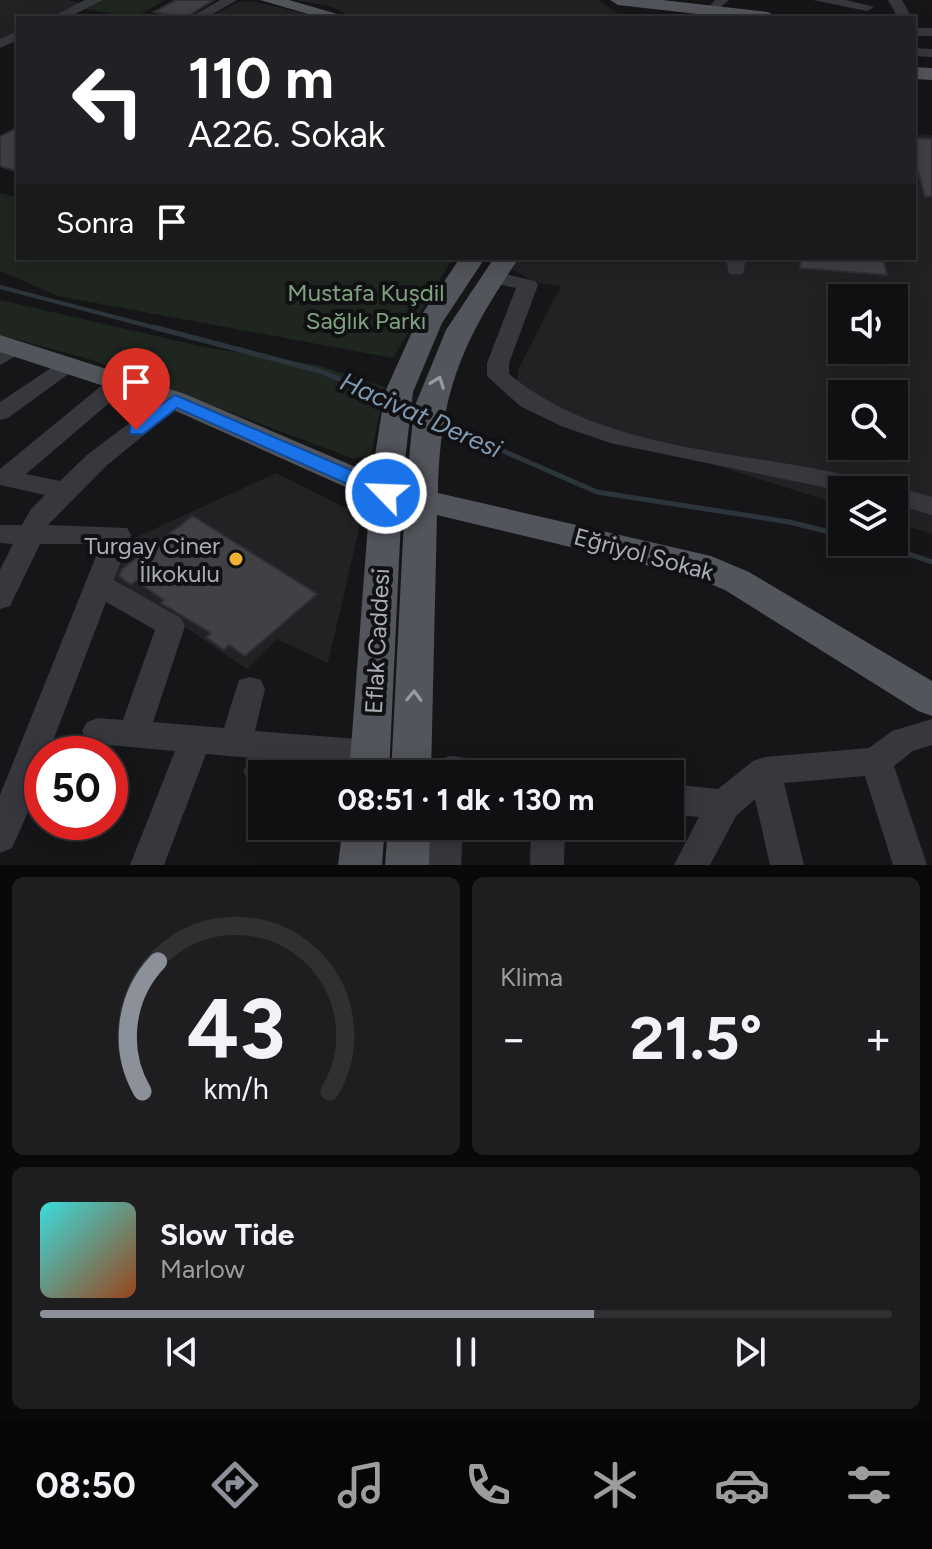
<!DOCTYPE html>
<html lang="tr">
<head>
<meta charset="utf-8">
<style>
  :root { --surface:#101012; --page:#1e1e20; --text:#f1f3f6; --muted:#9c9d9f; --line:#303032; --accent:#8c9099 }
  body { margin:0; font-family:Figtree,sans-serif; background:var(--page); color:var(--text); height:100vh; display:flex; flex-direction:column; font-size:30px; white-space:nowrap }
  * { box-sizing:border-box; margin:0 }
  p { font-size:26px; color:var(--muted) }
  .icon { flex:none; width:44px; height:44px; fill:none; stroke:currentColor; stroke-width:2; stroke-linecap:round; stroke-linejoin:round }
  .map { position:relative; height:865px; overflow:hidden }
  .details { display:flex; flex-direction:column; gap:12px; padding:12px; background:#09090a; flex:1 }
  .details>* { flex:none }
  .guide { position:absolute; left:16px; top:16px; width:900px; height:244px; border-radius:0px; box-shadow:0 4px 20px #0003,0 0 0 2px var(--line); background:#202124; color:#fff; overflow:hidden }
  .buttons { position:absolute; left:828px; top:284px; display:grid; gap:16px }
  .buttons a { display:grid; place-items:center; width:80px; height:80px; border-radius:0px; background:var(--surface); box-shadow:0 4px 20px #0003,0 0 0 2px var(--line); font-size:40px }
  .speed { position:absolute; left:24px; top:736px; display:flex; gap:16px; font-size:40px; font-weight:700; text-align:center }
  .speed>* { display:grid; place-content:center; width:104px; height:104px; border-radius:50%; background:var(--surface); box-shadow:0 4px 20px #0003,0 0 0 2px var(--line); line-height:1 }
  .speed .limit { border:12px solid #d22; background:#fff; color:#111 }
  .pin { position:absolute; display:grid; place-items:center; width:68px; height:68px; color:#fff; margin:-82px -34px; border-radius:50% 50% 50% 0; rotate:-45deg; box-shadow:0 0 8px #0007 }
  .pin .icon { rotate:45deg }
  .me { position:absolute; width:88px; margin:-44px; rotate:294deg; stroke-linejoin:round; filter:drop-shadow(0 0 6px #0008) }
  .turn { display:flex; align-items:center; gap:28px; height:168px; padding:0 40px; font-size:36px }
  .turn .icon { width:104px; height:104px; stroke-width:2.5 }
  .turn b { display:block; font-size:56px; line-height:68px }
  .then { display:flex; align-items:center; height:76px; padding:0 40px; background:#0003; gap:16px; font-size:30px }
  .big { font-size:60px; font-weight:700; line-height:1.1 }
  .details .card { flex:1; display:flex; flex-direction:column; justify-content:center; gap:12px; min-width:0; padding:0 28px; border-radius:12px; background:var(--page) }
  .details .dial { align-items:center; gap:0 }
  .dial svg { height:208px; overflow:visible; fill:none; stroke:var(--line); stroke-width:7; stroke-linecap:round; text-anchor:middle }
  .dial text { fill:var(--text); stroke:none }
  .song { display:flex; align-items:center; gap:24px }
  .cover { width:96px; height:96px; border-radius:12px; background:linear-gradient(135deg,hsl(180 70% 55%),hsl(20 70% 35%)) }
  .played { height:8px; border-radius:4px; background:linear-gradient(90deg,var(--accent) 65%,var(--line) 65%) }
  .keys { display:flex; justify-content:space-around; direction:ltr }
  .heat { display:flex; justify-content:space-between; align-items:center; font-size:44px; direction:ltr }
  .details .tiles { flex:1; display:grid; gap:12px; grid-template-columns:1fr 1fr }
  .card:last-child { grid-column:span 2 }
  .trip { position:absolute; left:248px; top:760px; width:436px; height:80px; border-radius:0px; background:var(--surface); box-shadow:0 4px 20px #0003,0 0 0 2px var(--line); font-weight:700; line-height:80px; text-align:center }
  .tabs { display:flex; height:128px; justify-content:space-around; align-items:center; background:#060607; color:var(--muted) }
  .tabs .icon { width:56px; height:56px }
  .tabs .on { color:var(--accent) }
  .tabs b { font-size:36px; color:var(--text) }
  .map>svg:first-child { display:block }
</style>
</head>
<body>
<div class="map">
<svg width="932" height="865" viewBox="0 0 932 865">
  <rect width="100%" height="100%" fill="#161618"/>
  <!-- built -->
  <path fill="#222225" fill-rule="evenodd" d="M0,0H69L80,3L46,18H18V31L0,39Z
    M297,0H598L625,18H352L333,7Z
    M252,1L324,18H209L238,2Z
    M914,134L932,135V534L894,522V490H842V505L654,446L564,410L517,386L518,370L561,286L537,283L510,268L517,258H914ZM842,298H894V350H842ZM842,394H894V446H842Z
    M276,473L362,516L328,663L277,639L247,669L111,577L128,541Z"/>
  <!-- green -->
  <path fill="#1e261f" d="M96,0H165L134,18L79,8Z
    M0,193L18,197V258H453L393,358L58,296L0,271Z
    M0,300L204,347L317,365L385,387L371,455L354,459L89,359L0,335Z"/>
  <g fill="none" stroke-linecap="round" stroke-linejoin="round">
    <!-- stream-far1 -->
    <path stroke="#2c353c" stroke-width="4" d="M0,287L160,329"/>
    <!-- stream -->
    <path stroke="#2c353c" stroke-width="5" d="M153,327L320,371L390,400
      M439,423L597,492L789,522L842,535
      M873,542L932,562"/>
  </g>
  <!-- building -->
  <path fill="#404145" stroke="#303034" stroke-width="2" d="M176,0H214L186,17L154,12Z
    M18,127V172L0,166V137Z
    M914,138L932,139V196L925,197L914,156Z
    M801,258H883L887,275L800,268Z
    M193,516L317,594L245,656L229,645L224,650L206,637L211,633L161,603L164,600L136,581L131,585L119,576L122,569Z
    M271,763L334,768L338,769L337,774H262V821H251L249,774H245V769Z"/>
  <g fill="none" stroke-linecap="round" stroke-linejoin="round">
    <!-- minor -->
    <path fill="#37383d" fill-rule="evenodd" d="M85,0H103L67,18H49Z
      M220,0H237L206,18H189Z
      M715,0H729L715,12L708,8Z
      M813,0H846L874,7L867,11Z
      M888,0H902L912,18H898Z
      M768,13L778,15L780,18H762Z
      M914,28H932V36H914Z
      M18,31V40L0,48V39Z
      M914,48L932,49V57L914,56Z
      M726,258H746L743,274H729Z
      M492,271L535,281L538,285L509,363V374C612,458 760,449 883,484L886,489L894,486L932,497V515L894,504V490L842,491L610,443L561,426L520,406L487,376V363L516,288L485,281L482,277Z
      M17,342L25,344L28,349L0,365V349Z
      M66,358L74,360L77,365L74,370L8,418L0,420V402Z
      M120,375L128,377L131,382L128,387L26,474L60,481L88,454L167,395L175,393L187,400L106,466L48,525L127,528L131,535L114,580L181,618L185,626L153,722L224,728L239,680L250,677L261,680L265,689L255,731L370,740L381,744L386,754L381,764L370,768L206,754L164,865H130L175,751L98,744L87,740L82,731L87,722L98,718L123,720L155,630L106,602L48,754H42C42,785 25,819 12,848L0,853V795L101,544H40L10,606L0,609V570L13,544L0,543V525H22L31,509L45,495L0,485V469L112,377Z
      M932,719V745L913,751L894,766L927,865H893L865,776L784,783L804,865H770L755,799L736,816L710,865H674L699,817L670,814V784L718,789L753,761L765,757L869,748L892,731Z
      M450,756L518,764L522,774H433L438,760Z
      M429,826H463L461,865H427Z
      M531,826H565L564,865H530Z"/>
    <!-- major -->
    <path fill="#53555c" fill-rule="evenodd" d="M260,0H289L351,18H322Z
      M610,0H662L768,12L776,17L733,18L618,5Z
      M914,67L932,68V80L914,79Z
      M460,258H485L442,323L413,392L403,477L389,774H349L370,498L165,406L0,352V335L185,394L372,474L385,392L416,323Z
      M494,258H519C463,340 440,391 438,493L711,556L749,572L932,681V716L918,711L725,590L691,576L437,515L431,774H391L405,500L414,408L446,330Z
      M343,826H385L382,865H338Z
      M388,826H430L429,865H385Z"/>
  </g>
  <!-- one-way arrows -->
  <defs><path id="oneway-chevron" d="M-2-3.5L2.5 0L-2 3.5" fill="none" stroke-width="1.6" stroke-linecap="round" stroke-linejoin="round" transform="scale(2)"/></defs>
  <g stroke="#979ba6">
    <use href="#oneway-chevron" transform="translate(438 382) rotate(-70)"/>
    <use href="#oneway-chevron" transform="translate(414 696) rotate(-88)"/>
  </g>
  <!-- route -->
  <path fill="#1a73e8" stroke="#114b97" stroke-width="2" d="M175,395L393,488L395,493L386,500L379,498L177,408L143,434H130V426Z"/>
  <!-- markers -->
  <circle fill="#f2b134" stroke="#111113" stroke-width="3" cx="236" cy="559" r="8"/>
  <g text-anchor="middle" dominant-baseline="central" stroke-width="8" stroke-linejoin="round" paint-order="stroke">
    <!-- park labels -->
    <g font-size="24" fill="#7fa381" stroke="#111113">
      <text x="366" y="292">Mustafa Kuşdil<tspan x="366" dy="28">Sağlık Parkı</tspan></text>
    </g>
    <!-- poi labels -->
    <g font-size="24" fill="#a8adb8" stroke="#111113" text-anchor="end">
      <text x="220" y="545">Turgay Ciner<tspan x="220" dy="28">İlkokulu</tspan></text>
    </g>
    <!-- street labels -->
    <g font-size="24" fill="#a8adb8" stroke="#111113">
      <text transform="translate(644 554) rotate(15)">Eğriyol Sokak</text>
      <text transform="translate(377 641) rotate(-87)">Eflak Caddesi</text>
    </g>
    <!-- water labels -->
    <g font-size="26" font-style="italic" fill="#7f9bb3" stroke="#111113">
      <text transform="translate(421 415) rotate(24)">Hacivat Deresi</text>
    </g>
  </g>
</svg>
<div class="buttons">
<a><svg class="icon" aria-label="sound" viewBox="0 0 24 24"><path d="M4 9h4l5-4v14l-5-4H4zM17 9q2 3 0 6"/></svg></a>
<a><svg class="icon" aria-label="search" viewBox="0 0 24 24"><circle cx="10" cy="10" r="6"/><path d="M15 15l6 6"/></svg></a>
<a><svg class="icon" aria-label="layers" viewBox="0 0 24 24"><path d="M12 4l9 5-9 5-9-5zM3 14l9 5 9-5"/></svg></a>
</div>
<div class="speed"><div class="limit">50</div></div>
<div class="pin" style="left:136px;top:430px;background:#d93025"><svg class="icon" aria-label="arrive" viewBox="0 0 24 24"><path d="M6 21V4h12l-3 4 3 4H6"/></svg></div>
<svg class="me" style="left:386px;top:493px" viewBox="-20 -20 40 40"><circle r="17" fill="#1a73e8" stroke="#fff" stroke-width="3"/><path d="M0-11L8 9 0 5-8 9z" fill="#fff"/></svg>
<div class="trip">08:51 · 1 dk · 130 m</div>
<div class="guide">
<div class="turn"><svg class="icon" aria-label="left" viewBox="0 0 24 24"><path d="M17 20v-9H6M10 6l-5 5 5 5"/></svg><div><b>110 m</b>A226. Sokak</div></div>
<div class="then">Sonra<svg class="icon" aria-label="arrive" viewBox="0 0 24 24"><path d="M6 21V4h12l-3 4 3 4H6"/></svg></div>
</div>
</div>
<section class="details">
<div class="tiles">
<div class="card dial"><svg viewBox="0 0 100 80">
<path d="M14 69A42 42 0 1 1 86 69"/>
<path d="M14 69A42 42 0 0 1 20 19" stroke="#8c9099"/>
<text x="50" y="56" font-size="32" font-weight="700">43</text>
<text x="50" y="72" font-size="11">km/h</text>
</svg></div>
<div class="card"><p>Klima</p>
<div class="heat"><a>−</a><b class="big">21.5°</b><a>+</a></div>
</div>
<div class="card">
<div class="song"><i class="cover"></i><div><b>Slow Tide</b><p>Marlow</p></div></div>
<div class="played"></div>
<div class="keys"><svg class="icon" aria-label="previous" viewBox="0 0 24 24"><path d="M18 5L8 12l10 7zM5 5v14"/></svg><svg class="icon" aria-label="pause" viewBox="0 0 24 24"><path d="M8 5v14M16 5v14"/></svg><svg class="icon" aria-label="next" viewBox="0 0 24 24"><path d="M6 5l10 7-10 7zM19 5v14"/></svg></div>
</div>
</div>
</section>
<nav class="tabs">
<b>08:50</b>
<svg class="icon on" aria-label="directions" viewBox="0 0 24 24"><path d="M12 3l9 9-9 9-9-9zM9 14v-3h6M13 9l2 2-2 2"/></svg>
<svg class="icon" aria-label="music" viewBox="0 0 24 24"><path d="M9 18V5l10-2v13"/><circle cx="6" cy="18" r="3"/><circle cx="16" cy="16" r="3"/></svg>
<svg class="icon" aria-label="phone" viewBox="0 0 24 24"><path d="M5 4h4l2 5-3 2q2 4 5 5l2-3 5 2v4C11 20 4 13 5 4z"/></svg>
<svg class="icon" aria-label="climate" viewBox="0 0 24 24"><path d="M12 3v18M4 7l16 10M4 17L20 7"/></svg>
<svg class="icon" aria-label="car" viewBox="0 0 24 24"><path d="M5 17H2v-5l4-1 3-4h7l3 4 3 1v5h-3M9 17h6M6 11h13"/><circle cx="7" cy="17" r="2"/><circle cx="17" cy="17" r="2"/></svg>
<svg class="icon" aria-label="filters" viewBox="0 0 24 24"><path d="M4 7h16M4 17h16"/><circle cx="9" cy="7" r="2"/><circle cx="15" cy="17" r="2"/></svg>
</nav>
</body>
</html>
